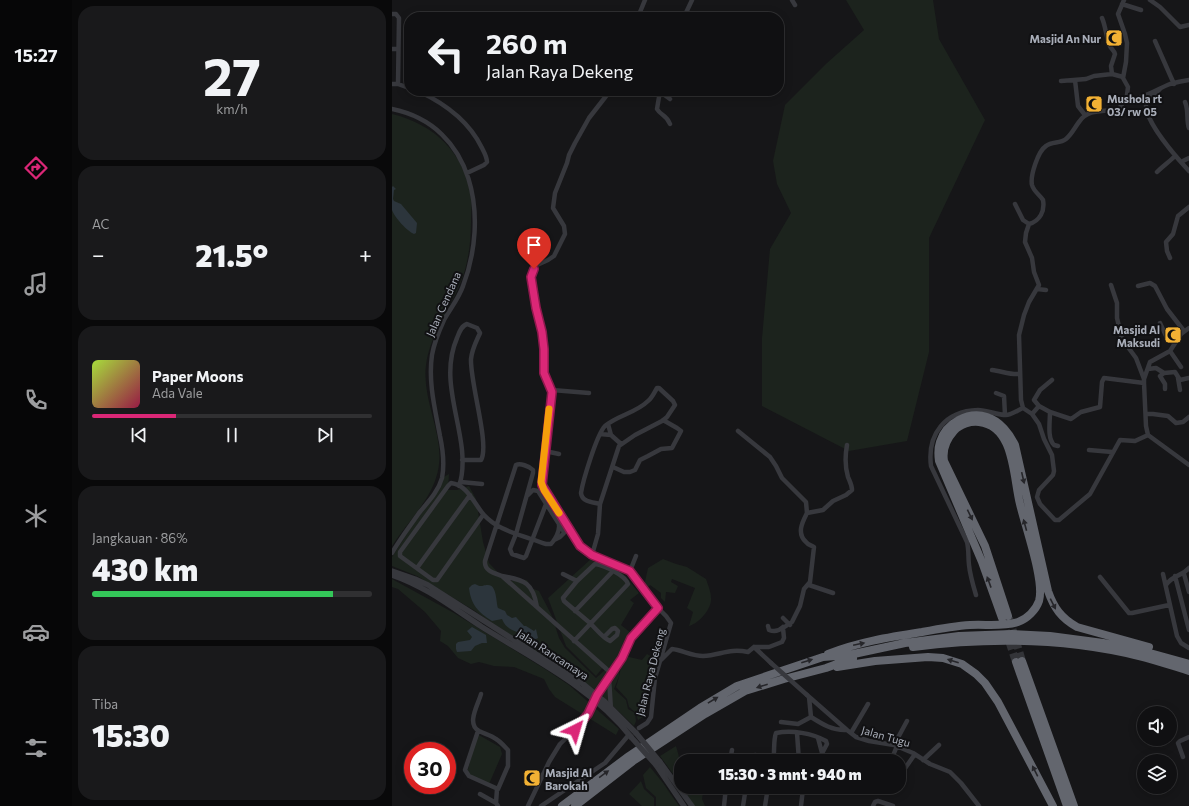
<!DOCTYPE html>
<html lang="id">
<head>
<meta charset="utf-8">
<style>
  :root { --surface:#101012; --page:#19191b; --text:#f1f3f6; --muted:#9c9d9f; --line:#303032; --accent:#db2777 }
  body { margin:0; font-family:Commissioner,sans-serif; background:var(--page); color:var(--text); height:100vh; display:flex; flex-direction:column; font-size:15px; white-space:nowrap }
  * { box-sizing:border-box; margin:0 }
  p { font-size:13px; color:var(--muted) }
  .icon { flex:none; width:22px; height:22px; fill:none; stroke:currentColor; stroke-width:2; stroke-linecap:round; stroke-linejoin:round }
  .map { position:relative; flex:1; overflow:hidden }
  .drawer { display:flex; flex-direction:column; gap:6px; padding:6px; background:#09090a; width:320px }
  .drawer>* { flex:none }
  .guide { position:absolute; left:12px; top:12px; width:380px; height:84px; border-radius:16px; box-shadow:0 2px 10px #0003,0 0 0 1px var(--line); background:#101012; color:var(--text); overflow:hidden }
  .controls { position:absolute; left:745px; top:706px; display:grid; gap:8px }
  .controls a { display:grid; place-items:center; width:40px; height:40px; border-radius:50%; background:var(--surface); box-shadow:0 2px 10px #0003,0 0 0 1px var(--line); font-size:20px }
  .speed { position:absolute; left:12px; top:742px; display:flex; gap:8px; font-size:20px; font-weight:700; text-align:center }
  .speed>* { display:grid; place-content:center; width:52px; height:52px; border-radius:50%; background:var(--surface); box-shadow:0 2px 10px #0003,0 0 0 1px var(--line); line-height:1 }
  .speed .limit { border:6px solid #d22; background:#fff; color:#111 }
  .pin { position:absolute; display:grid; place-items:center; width:34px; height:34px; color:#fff; margin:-41px -17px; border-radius:50% 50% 50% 0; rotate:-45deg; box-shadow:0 0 4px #0007 }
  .pin .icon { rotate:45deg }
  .me { position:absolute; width:44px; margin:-22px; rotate:40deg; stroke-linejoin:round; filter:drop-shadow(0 0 3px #0008) }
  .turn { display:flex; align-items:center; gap:14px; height:84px; padding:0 16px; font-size:18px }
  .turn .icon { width:52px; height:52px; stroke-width:2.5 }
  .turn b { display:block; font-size:28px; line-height:34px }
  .big { font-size:30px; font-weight:800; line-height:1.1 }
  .drawer .tile { flex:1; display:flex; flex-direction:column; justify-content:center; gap:6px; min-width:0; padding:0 14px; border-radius:16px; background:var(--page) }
  .drawer .dial { align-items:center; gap:0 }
  .dial b { font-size:52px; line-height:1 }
  .song { display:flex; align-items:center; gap:12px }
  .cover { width:48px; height:48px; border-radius:6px; background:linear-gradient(135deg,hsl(80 70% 55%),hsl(340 70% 35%)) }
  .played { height:4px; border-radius:2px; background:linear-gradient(90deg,var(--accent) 30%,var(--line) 30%) }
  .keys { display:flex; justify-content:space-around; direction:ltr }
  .heat { display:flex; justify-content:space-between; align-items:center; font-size:22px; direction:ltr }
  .charge { height:6px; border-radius:3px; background:linear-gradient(90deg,#34c759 86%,var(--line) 0) }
  .trip { position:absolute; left:282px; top:754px; width:232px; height:40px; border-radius:16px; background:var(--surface); box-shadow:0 2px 10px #0003,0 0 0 1px var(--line); font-weight:800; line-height:40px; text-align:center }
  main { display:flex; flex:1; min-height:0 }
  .menu { display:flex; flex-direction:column; width:72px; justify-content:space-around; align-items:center; background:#060607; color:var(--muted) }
  .menu .icon { width:28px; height:28px }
  .menu .active { color:var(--accent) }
  .menu b { font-size:18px; color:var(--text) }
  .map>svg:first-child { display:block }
</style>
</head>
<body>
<main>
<nav class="menu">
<b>15:27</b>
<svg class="icon active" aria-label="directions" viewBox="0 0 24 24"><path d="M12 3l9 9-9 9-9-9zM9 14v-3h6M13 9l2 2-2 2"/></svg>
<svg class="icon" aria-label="music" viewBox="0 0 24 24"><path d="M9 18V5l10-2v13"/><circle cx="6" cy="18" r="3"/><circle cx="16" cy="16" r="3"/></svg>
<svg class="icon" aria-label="phone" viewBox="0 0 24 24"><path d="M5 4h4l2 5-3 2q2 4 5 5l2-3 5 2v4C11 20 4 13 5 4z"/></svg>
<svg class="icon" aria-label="climate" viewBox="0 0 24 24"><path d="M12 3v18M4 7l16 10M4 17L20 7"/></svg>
<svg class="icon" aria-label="car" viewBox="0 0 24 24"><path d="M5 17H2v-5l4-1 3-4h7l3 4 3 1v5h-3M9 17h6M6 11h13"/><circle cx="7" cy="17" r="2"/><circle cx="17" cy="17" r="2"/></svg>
<svg class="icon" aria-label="filters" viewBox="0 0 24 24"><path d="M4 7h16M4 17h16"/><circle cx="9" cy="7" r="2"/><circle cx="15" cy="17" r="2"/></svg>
</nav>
<section class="drawer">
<div class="tile dial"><b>27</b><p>km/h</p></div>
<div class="tile"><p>AC</p>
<div class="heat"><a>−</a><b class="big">21.5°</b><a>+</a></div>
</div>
<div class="tile">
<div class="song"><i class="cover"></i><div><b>Paper Moons</b><p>Ada Vale</p></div></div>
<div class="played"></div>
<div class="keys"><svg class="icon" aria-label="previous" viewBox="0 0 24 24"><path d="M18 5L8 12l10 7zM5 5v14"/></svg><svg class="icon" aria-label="pause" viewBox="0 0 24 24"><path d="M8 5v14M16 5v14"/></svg><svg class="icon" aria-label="next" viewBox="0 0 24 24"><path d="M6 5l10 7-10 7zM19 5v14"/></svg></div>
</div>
<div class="tile"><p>Jangkauan · 86%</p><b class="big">430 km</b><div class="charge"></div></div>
<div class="tile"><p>Tiba</p><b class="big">15:30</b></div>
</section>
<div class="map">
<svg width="797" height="806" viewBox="0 0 797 806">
  <rect width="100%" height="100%" fill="#161618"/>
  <!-- green -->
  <path fill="#1c231d" d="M454,0H541L547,39L593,120L537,238V352L515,441L457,451L370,406V338L378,249L399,213L385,184L381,161L393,105L435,63L472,30Z
    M0,114C42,124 74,154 79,198C80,206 79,215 79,223C79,239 77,255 73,270C63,304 39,329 34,365C29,403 57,441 44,478C36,503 14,524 0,546Z
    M57,474L56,490H65L77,486L84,499L91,542L97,563L114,581L135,580L139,588L147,591L160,616L167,638L173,648L204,678L214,669L217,672L204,691L173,667L128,644L83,611L25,576L0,566V557L50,478Z
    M199,559L230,572L247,593L238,600L242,603L229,625L239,633C233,642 225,662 217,668L212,666L204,676L174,646L156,598Z
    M271,559L284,564L295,567L314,579C316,585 319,592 319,598C320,609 307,623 297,626L301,612L295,608L303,588L280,579L279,582L286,586L283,593L274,592L273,602L269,598V593L258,585L254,589L252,586L256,568Z
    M0,579L62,613L153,669L177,685L227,729L224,735L163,697L157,689L152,679L122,667L102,666L87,662L79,664L66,658L56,646L48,641L49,631L33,612L6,589L0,587Z
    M255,654L260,657L256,676L255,700L251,717L246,720L244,713L237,707L235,699L224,687C228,677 228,666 233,656L250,660Z
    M228,663L227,676L222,689L234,700L236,709L243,713L244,721L242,726L221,706L216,704L209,693Z
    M85,734L108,747L110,754L97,784L75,773Z
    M284,746L289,764V785L268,756Z
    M258,767L271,783L287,806H264V797L254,788L251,775Z
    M249,781L252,789L262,798V806H250L237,794Z
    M290,787H312L310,799L313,806H302Z"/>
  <!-- water -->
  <path fill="#2c353c" d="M1,186L4,189L2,190L1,199L2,201L9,204L25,223L24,233L22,234C15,231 3,218 0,210C0,205 0,193 0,187Z
    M83,584C91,588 89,585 96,585C105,585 104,602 106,608L113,611L115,615L120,618L124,617L132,626H134L142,631L144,629L146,638L142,640L140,637H135L129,630L125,632C118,629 113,627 110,619L100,621C86,612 79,605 77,588L80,585Z
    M80,627L94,635L95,643H90L83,646L79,651L65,652L64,649V644L66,642L78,640L80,637L75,631Z"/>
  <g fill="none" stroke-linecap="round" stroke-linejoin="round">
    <!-- motorway-tunnel -->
    <path stroke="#333438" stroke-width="8" stroke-dasharray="8 4" stroke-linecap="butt" d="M617,618L630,661
      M610,619L624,662"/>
    <!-- minor -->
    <path stroke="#37383d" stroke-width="4.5" d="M400,0L403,5
      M732,0L726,14L733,34L735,43L734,62L731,78L736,87L735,95L737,98C748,101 767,88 778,84C785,82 790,81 797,80
      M758,0L768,7L788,27L797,25
      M730,4L749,10
      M0,14H4L7,18L6,84H0
      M246,17L253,0
      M292,17L300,0
      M710,18C714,27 714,38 718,46C719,49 722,50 723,54L719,66L720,74L731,77
      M763,41L782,84
      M0,49H6
      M683,80L686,106L693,115
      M669,81L694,79L702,76L720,74
      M6,84L17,88
      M768,89L754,103C752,121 785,158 797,171
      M26,91C52,103 77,121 90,148C92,152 95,157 95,162L92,165L75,173
      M218,91L197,118L183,143L177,155L175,163L163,193L161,208L172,226L173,234L162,256L156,260L145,265L139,275L144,309L150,332L152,349L151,366L152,373L160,392L150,479L151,487L188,546L200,555L238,571L261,603L274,616L279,623L263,678L259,717L255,723L247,728
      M267,91L278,99
      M268,91L265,109C269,116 274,114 278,124
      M735,96L727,109C713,112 696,108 687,122C683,127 680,134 674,139C668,144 660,141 654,146C646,151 638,176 640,185C642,192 648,195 651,200C653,211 648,221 637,224L634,233L633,242L640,258L642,272L647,285L637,302L632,315L627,335L629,400L631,408L640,414L647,406L658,412L679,419L689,412L708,407L710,382L712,378L752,383
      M793,102C797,111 794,120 797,128
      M0,109C83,126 97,218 71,286C67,298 58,309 52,320C47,331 42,343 40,355C36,382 43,409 48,436C51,450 53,463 50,478C46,492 36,502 27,513C18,526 8,539 0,553
      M789,162L797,158
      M765,172C771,166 777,162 783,156
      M623,204L631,220L637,224
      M778,258L775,251L774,242L781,234L786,216L797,207
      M719,285L725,303V318L730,339L744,358L752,379
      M746,286L758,283L763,286L775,309L792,331
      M645,289L654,290
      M768,323L775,338L783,343
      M797,328L789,334L778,351L758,362L752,379V383L754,426L756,435L797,465
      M778,351L789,367
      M756,369L764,368L772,373L783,372L788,380L797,378
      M600,370C609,371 619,375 627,374
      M772,373L768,376L773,384V389
      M786,378L788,390
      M160,390L197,393
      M604,393L612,396L613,415
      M647,406L642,400L648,390L660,380
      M658,412C658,422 655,438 662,445L666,446
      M640,414L647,424L652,439L660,455L662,471L661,475L647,490L645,497L648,504L663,520H667L698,494L728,440L743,441L756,435
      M754,414H761L776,416L784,423L791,422L797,417
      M216,424L219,435
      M346,431L378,457L384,466L390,478L414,502L415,513
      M208,434L219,435L229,444
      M697,450L720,452
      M153,451L167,454
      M221,467L232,472H238L243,470L248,460L256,456L269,449L280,448L289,431L285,428L271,420
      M69,482L90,484
      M67,486C71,475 71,461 70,450C66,412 49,375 65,338C67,333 69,326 75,324L85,328L88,333C84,342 80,349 79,359C78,383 98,445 89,460H70
      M154,504L134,556L132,558L120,554L118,549L124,534L141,473V470C137,466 128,463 124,465L93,561C92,571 102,573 110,576L219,673
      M91,515L45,580H41L8,556V552L56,486L59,483C76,485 82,504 92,515C105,529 122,533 139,539C144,540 149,543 154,544H159C163,540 168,531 167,524L146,491L141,490L136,495
      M162,540L168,537L172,533L171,530L167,525
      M200,555L206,534L208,504L227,446L243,435L270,421L275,417L283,405L281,401L267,388H265C262,393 260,398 256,401C244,413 226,415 213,426C205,434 191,480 189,493C190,502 200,502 208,504
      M25,568L78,495
      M238,571L244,556
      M171,574L185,581
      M771,574L785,636L789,643L797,648
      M792,574L797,592
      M110,576C133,580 141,583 145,607
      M783,576L797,630
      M708,577L737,613H740L777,605
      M417,585L441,593
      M774,585C783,573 788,578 797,568
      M584,595C581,585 578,575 577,565C576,557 577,550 575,542L539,466C535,434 553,411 586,410C595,410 605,415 614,415C619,415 626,410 631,408
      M183,611L221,571
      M391,618L398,625
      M376,626L377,630C382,632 387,631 391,627
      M182,641C200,622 218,603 236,584C234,576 212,565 203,564L185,581L171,598L172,601C181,609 190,616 199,624C205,630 211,638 218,641L225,635L226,631L223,628L220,629L212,637
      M362,647L379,663
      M269,660L280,649C290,650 300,656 311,656C329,655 337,648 356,652L362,647H377L390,642L392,638L391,628L400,622L408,606L412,589L418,582L422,547C419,545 416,545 414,542C404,533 411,521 415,513L431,510L441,501L454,495L460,490C460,485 458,482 456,477C453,467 453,456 455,445
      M217,678L219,710
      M415,695L455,730L464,737L477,741L502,745L521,753L538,764L558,772L569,783L587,806
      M419,717C430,724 441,731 455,730
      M389,722L406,724L419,717L417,697
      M86,731L73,770L77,776L106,789L116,766V750C112,746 109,742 104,739C99,735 93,734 87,731C74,724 86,705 89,694
      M405,733L407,761
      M459,733L476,704
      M426,738L430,753
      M502,745L515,721
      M791,757L786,743L788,741L797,737
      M500,758L505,746
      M531,760L547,745
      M338,761L340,750
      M360,761L361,756L363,755L382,759L383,761
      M381,761C383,752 381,741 384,733C400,730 420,733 434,741L435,744L426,761
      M507,777L523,754
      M88,794L104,803L106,806
      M104,803L105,789
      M136,806L157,762L168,744L192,721L196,714L205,695L228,661L239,638L266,608
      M149,806L213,763L235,737
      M332,806L334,787
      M351,806L354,787
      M373,806L376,787
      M409,806L411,789
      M481,806L483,802L486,801L501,806"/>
    <!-- tertiary -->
    <path stroke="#37383d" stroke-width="5.5" d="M0,571L23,579L36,585L191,684L213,702L244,733
      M0,575C33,586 61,608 90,627C141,659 201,688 239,737
      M268,762L300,806
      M264,765L292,806"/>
    <!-- motorway -->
    <path stroke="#63666e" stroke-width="8" d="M610,618L590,562L547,461C546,454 546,448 548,442C554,423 576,411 595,417C608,421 618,434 623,445L656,591C662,608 669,618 685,627L757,647
      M521,647C597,637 673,638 747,656C764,660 781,666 797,671
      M436,654C466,642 498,637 530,632C546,629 562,626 578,625C594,624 610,627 626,622C635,619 644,610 647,601C653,581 633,526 628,504C621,477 623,426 587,422C579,421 568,424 562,431C554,440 550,449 552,461L593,546L616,616
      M630,661L682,806
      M624,662L675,806
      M445,667L483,661L536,657L551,658L570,664L584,674L593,683L606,702L661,806
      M170,806L237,756L308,708L345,686L431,657L457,655L513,643L567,636L620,634L658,636L711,643L747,650L797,664
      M183,806L241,761L313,714L353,691L392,679L434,668L461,658"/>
    <!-- minor-bridge -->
    <path stroke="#37383d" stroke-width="4.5" d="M379,663L415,695"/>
    <!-- tertiary-bridge -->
    <path stroke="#37383d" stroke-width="5.5" d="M244,733L268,762
      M239,737L264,765"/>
  </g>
  <!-- one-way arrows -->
  <defs><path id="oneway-solid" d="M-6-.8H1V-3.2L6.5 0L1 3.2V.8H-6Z"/></defs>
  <g fill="#26262a">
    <use href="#oneway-solid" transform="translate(631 478) rotate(77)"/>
    <use href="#oneway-solid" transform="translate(578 515) rotate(64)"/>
    <use href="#oneway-solid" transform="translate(633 525) rotate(-105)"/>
    <use href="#oneway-solid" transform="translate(597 582) rotate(-110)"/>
    <use href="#oneway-solid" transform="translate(661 604) rotate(63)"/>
    <use href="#oneway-solid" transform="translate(467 644) rotate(-12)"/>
    <use href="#oneway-solid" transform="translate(415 661) rotate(-17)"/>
    <use href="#oneway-solid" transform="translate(561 661) rotate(-162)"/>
    <use href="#oneway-solid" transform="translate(370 686) rotate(162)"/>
    <use href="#oneway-solid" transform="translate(321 700) rotate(-31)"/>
    <use href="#oneway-solid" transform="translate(643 771) rotate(-117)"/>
    <use href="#oneway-solid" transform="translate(212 774) rotate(-36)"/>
  </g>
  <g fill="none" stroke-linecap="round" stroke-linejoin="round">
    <!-- route casing -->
    <g stroke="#8e194d" stroke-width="10">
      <path id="route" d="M142,269L139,277L144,308L150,332L152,349V373L160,392L150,485L188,546L200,555L238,571L266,608L239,638L230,658L205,695L196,714L183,730"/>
    </g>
    <!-- route -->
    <use href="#route" stroke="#db2777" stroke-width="7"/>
    <!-- slow -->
    <path stroke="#f59e0b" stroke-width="7" d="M157,409L149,482L152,490L167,513"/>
  </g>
  <!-- icons -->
  <defs>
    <g id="mosque-square" transform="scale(0.9)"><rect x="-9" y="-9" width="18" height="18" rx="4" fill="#f2b134" stroke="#111113"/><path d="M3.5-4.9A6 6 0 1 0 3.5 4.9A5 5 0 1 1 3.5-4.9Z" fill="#111"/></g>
  </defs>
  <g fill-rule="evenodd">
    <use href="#mosque-square" x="722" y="38"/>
    <use href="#mosque-square" x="702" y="104"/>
    <use href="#mosque-square" x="781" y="335"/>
    <use href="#mosque-square" x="140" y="778"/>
  </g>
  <g text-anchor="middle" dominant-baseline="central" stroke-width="4" stroke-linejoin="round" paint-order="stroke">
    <!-- poi labels -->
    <g font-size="11" font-weight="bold" fill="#a8adb8" stroke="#111113" text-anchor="end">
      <text x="709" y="38">Masjid An Nur</text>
      <text x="715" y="98" text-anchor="start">Mushola rt<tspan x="715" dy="13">03/ rw 05</tspan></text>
      <text x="768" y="329">Masjid Al<tspan x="768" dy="13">Maksudi</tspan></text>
      <text x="153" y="772" text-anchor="start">Masjid Al<tspan x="153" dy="13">Barokah</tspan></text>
    </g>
    <!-- street labels -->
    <g font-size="11" fill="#a8adb8" stroke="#111113">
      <text transform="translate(51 304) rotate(-66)">Jalan Cendana</text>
      <text transform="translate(161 654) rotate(33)">Jalan Rancamaya</text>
      <text transform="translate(258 672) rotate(-76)">Jalan Raya Dekeng</text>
      <text transform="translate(494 736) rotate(16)">Jalan Tugu</text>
    </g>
  </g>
</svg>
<div class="controls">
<a><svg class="icon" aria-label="sound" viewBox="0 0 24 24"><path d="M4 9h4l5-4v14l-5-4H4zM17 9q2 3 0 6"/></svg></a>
<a><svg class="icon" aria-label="layers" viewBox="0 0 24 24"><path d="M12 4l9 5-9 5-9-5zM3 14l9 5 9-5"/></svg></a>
</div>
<div class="speed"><div class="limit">30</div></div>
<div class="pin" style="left:142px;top:269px;background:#d93025"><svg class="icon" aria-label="arrive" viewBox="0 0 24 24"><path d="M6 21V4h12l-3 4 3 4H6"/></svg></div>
<svg class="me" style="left:183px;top:730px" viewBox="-20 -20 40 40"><path d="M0-17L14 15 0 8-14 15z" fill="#db2777" stroke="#fff" stroke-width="4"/></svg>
<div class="trip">15:30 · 3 mnt · 940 m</div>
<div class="guide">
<div class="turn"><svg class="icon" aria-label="left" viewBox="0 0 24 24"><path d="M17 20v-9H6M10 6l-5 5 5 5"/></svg><div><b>260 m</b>Jalan Raya Dekeng</div></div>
</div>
</div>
</main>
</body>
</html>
